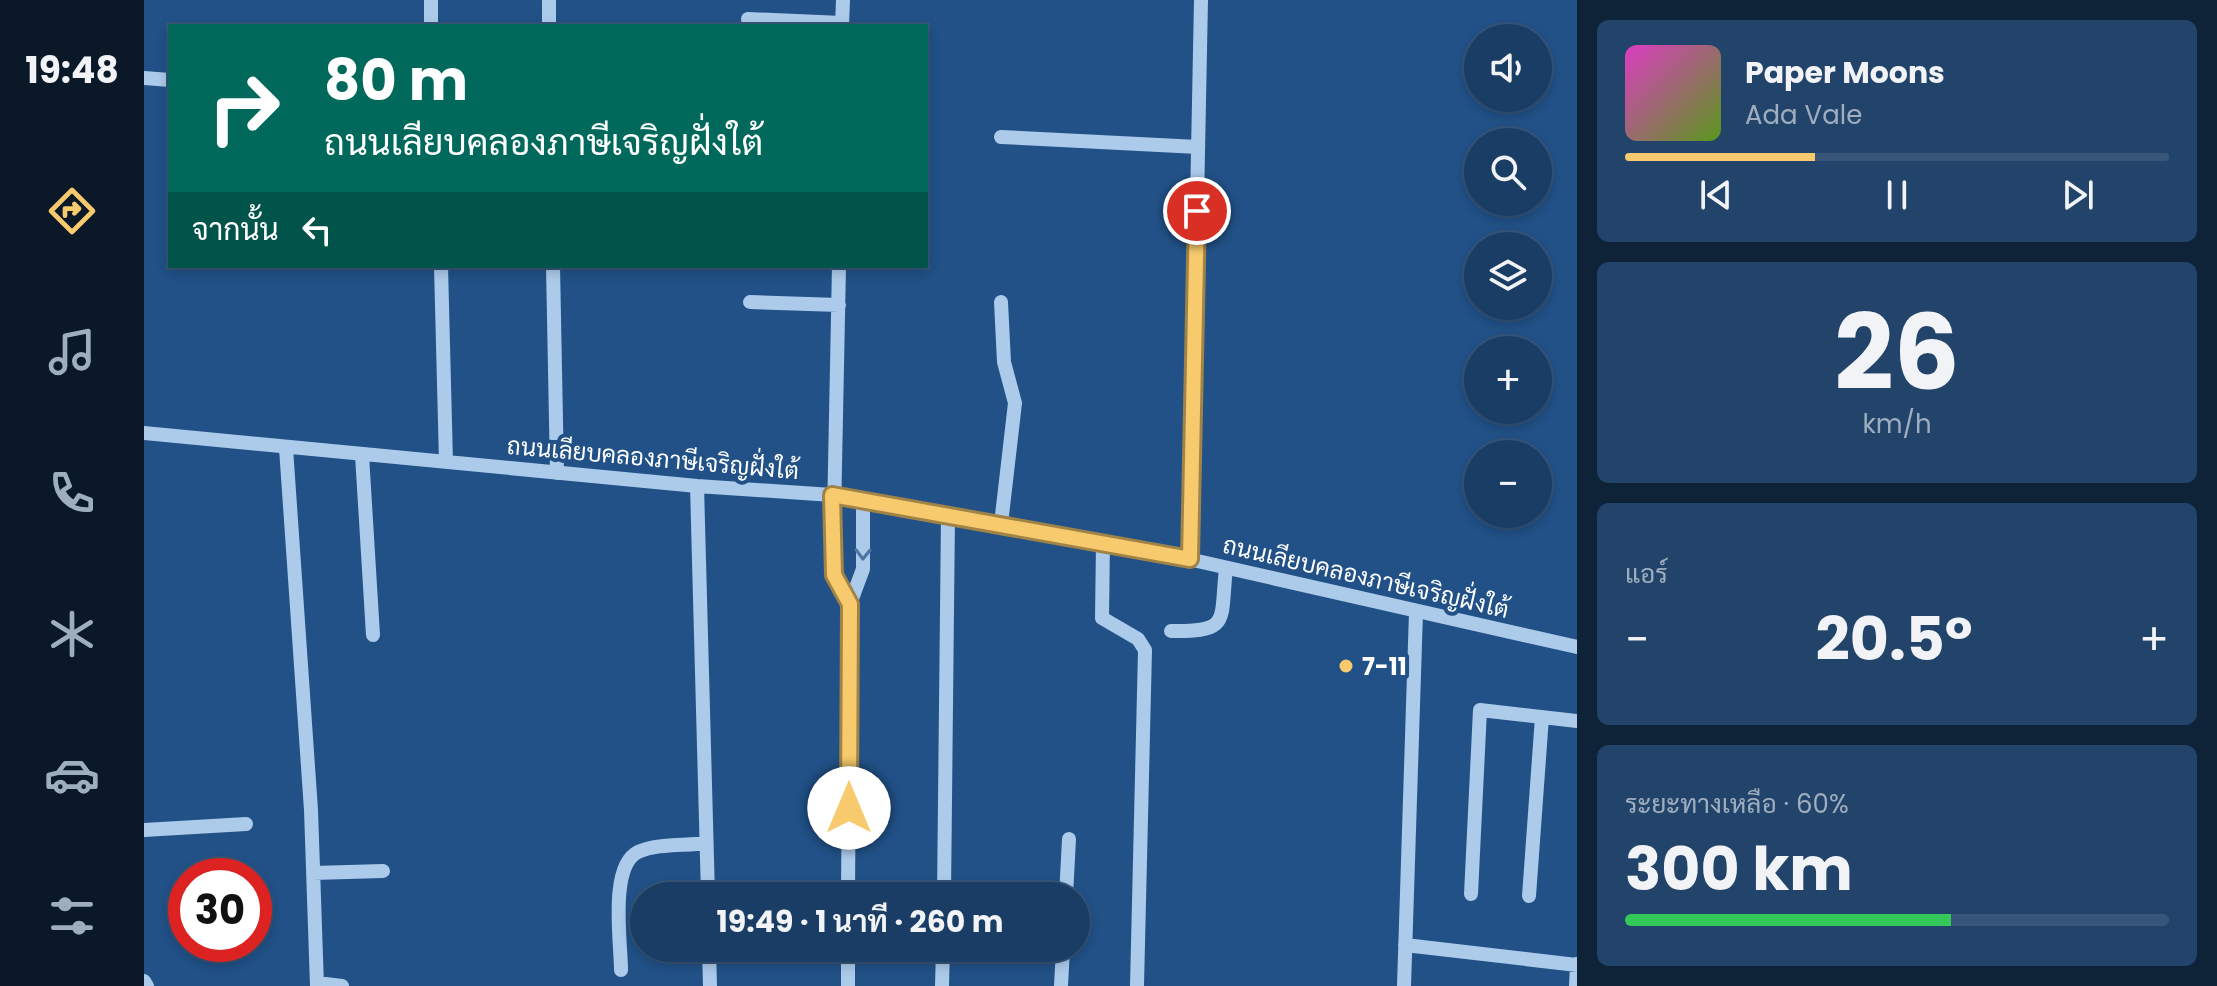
<!DOCTYPE html>
<html lang="th">
<head>
<meta charset="utf-8">
<style>
  :root { --surface:#193d65; --page:#22446b; --text:#f1f3f6; --muted:#9faebf; --line:#375679; --accent:#f6ca6d }
  body { margin:0; font-family:Poppins,Sarabun,sans-serif; background:var(--page); color:var(--text); height:100vh; display:flex; flex-direction:column; font-size:30px; white-space:nowrap }
  * { box-sizing:border-box; margin:0 }
  p { font-size:26px; color:var(--muted) }
  .icon { flex:none; width:44px; height:44px; fill:none; stroke:currentColor; stroke-width:2; stroke-linecap:round; stroke-linejoin:round }
  .map { position:relative; flex:1; overflow:hidden }
  .drawer { display:flex; flex-direction:column; gap:20px; padding:20px; background:#0e2238; width:640px }
  .drawer>* { flex:none }
  .top-card { position:absolute; left:24px; top:24px; width:760px; height:244px; border-radius:0px; box-shadow:0 4px 12px #0003,0 0 0 2px var(--line); background:#00695c; color:#fff; overflow:hidden }
  .controls { position:absolute; left:1320px; top:24px; display:grid; gap:16px }
  .controls a { display:grid; place-items:center; width:88px; height:88px; border-radius:50%; background:var(--surface); box-shadow:0 4px 12px #0003,0 0 0 2px var(--line); font-size:40px }
  .speed { position:absolute; left:24px; top:858px; display:flex; gap:16px; font-size:40px; font-weight:700; text-align:center }
  .speed>* { display:grid; place-content:center; width:104px; height:104px; border-radius:50%; background:var(--surface); box-shadow:0 4px 12px #0003,0 0 0 2px var(--line); line-height:1 }
  .speed .limit { border:12px solid #d22; background:#fff; color:#111 }
  .pin { position:absolute; display:grid; place-items:center; width:68px; height:68px; color:#fff; margin:-34px; border:4px solid #fff; border-radius:50%; box-shadow:0 2px 8px #0007 }
  .me { position:absolute; width:88px; margin:-44px; rotate:0deg; stroke-linejoin:round; filter:drop-shadow(0 0 6px #0008) }
  .turn { display:flex; align-items:center; gap:28px; height:168px; padding:0 24px; font-size:36px }
  .turn .icon { width:104px; height:104px; stroke-width:2.5 }
  .turn b { display:block; font-size:56px; line-height:68px }
  .then { display:flex; align-items:center; height:76px; padding:0 24px; background:#0003; gap:16px; font-size:30px }
  .big { font-size:60px; font-weight:700; line-height:1.1 }
  .drawer .widget { flex:1; display:flex; flex-direction:column; justify-content:center; gap:12px; min-width:0; padding:0 28px; border-radius:12px; background:var(--page) }
  .drawer .dial { align-items:center; gap:0 }
  .dial b { font-size:104px; line-height:1 }
  .song { display:flex; align-items:center; gap:24px }
  .cover { width:96px; height:96px; border-radius:12px; background:linear-gradient(135deg,hsl(310 70% 55%),hsl(90 70% 35%)) }
  .played { height:8px; border-radius:4px; background:linear-gradient(90deg,var(--accent) 35%,var(--line) 35%) }
  .keys { display:flex; justify-content:space-around; direction:ltr }
  .heat { display:flex; justify-content:space-between; align-items:center; font-size:44px; direction:ltr }
  .charge { height:12px; border-radius:6px; background:linear-gradient(90deg,#34c759 60%,var(--line) 0) }
  .trip { position:absolute; left:486px; top:882px; width:460px; height:80px; border-radius:40px; background:var(--surface); box-shadow:0 4px 12px #0003,0 0 0 2px var(--line); font-weight:700; line-height:80px; text-align:center }
  main { display:flex; flex:1; min-height:0 }
  .tab-bar { display:flex; flex-direction:column; width:144px; justify-content:space-around; align-items:center; background:#0a1828; color:var(--muted) }
  .tab-bar .icon { width:56px; height:56px }
  .tab-bar .current { color:var(--accent) }
  .tab-bar b { font-size:36px; color:var(--text) }
  .map>svg:first-child { display:block }
</style>
</head>
<body>
<main>
<nav class="tab-bar">
<b>19:48</b>
<svg class="icon current" aria-label="directions" viewBox="0 0 24 24"><path d="M12 3l9 9-9 9-9-9zM9 14v-3h6M13 9l2 2-2 2"/></svg>
<svg class="icon" aria-label="music" viewBox="0 0 24 24"><path d="M9 18V5l10-2v13"/><circle cx="6" cy="18" r="3"/><circle cx="16" cy="16" r="3"/></svg>
<svg class="icon" aria-label="phone" viewBox="0 0 24 24"><path d="M5 4h4l2 5-3 2q2 4 5 5l2-3 5 2v4C11 20 4 13 5 4z"/></svg>
<svg class="icon" aria-label="climate" viewBox="0 0 24 24"><path d="M12 3v18M4 7l16 10M4 17L20 7"/></svg>
<svg class="icon" aria-label="car" viewBox="0 0 24 24"><path d="M5 17H2v-5l4-1 3-4h7l3 4 3 1v5h-3M9 17h6M6 11h13"/><circle cx="7" cy="17" r="2"/><circle cx="17" cy="17" r="2"/></svg>
<svg class="icon" aria-label="filters" viewBox="0 0 24 24"><path d="M4 7h16M4 17h16"/><circle cx="9" cy="7" r="2"/><circle cx="15" cy="17" r="2"/></svg>
</nav>
<div class="map">
<svg width="1433" height="986" viewBox="0 0 1433 986">
  <rect width="100%" height="100%" fill="#215187"/>
  <g fill="none" stroke-linecap="round" stroke-linejoin="round">
    <!-- minor -->
    <path stroke="#accaea" stroke-width="14" d="M287,0V26
      M405,0V26
      M604,19L698,23
      M698,26L699,0
      M0,78L26,80
      M857,137L1054,147
      M297,266L302,462
      M409,266L413,473
      M695,266L689,566L706,604
      M606,302L695,305
      M857,302L860,362L871,403L857,524
      M0,433L553,486L688,495L1018,553L1433,647
      M142,448L167,810L173,986
      M218,455L229,635
      M553,486L564,896
      M959,542L958,618L994,639L1001,650L993,986
      M1046,559L1057,0
      M1027,631C1087,632 1076,622 1082,568
      M0,830L102,824
      M169,873L239,871
      M1327,894L1336,710L1433,721
      M704,896L706,604L719,569V501
      M800,896L804,515
      M922,896L925,839
      M1385,896L1398,717
      M1261,945L1433,965
      M565,948L566,986
      M477,970C477,943 465,866 494,852C513,843 542,846 562,843
      M0,981L3,986
      M173,983L198,986
      M704,986V948
      M798,986L799,948
      M917,986L919,948
      M1260,986L1272,612
      M1432,986L1433,964"/>
  </g>
  <!-- one-way arrows -->
  <defs><path id="oneway-chevron" d="M-2-3.5L2.5 0L-2 3.5" fill="none" stroke-width="1.6" stroke-linecap="round" stroke-linejoin="round" transform="scale(2)"/></defs>
  <use stroke="#4b75a5" href="#oneway-chevron" transform="translate(719 554) rotate(91)"/>
  <g fill="none" stroke-linecap="round" stroke-linejoin="round">
    <!-- route casing -->
    <g stroke="#a08347" stroke-width="20">
      <path id="route" d="M705,808L706,604L690,575L688,495L1046,559L1053,211"/>
    </g>
    <!-- route -->
    <use href="#route" stroke="#f6ca6d" stroke-width="14"/>
  </g>
  <!-- markers -->
  <circle fill="#f6ca6d" stroke="#215187" stroke-width="3" cx="1202" cy="666" r="8"/>
  <g text-anchor="middle" dominant-baseline="central" stroke-width="8" stroke-linejoin="round" paint-order="stroke">
    <!-- street labels -->
    <g font-size="24" fill="#fff" stroke="#215187">
      <text transform="translate(509 458) rotate(5)">ถนนเลียบคลองภาษีเจริญฝั่งใต้</text>
      <text transform="translate(1222 577) rotate(13)">ถนนเลียบคลองภาษีเจริญฝั่งใต้</text>
    </g>
    <!-- poi labels -->
    <g font-size="24" font-weight="bold" fill="#fff" stroke="#215187" text-anchor="start">
      <text x="1218" y="666">7-11</text>
    </g>
  </g>
</svg>
<div class="controls">
<a><svg class="icon" aria-label="sound" viewBox="0 0 24 24"><path d="M4 9h4l5-4v14l-5-4H4zM17 9q2 3 0 6"/></svg></a>
<a><svg class="icon" aria-label="search" viewBox="0 0 24 24"><circle cx="10" cy="10" r="6"/><path d="M15 15l6 6"/></svg></a>
<a><svg class="icon" aria-label="layers" viewBox="0 0 24 24"><path d="M12 4l9 5-9 5-9-5zM3 14l9 5 9-5"/></svg></a>
<a>+</a>
<a>−</a>
</div>
<div class="speed"><div class="limit">30</div></div>
<div class="pin" style="left:1053px;top:211px;background:#d93025"><svg class="icon" aria-label="arrive" viewBox="0 0 24 24"><path d="M6 21V4h12l-3 4 3 4H6"/></svg></div>
<svg class="me" style="left:705px;top:808px" viewBox="-20 -20 40 40"><circle r="19" fill="#fff"/><path d="M0-13L10 11 0 6-10 11z" fill="#f6ca6d"/></svg>
<div class="trip">19:49 · 1 นาที · 260 m</div>
<div class="top-card">
<div class="turn"><svg class="icon" aria-label="right" viewBox="0 0 24 24"><path d="M7 20v-9h11M14 6l5 5-5 5"/></svg><div><b>80 m</b>ถนนเลียบคลองภาษีเจริญฝั่งใต้</div></div>
<div class="then">จากนั้น<svg class="icon" aria-label="left" viewBox="0 0 24 24"><path d="M17 20v-9H6M10 6l-5 5 5 5"/></svg></div>
</div>
</div>
<section class="drawer">
<div class="widget">
<div class="song"><i class="cover"></i><div><b>Paper Moons</b><p>Ada Vale</p></div></div>
<div class="played"></div>
<div class="keys"><svg class="icon" aria-label="previous" viewBox="0 0 24 24"><path d="M18 5L8 12l10 7zM5 5v14"/></svg><svg class="icon" aria-label="pause" viewBox="0 0 24 24"><path d="M8 5v14M16 5v14"/></svg><svg class="icon" aria-label="next" viewBox="0 0 24 24"><path d="M6 5l10 7-10 7zM19 5v14"/></svg></div>
</div>
<div class="widget dial"><b>26</b><p>km/h</p></div>
<div class="widget"><p>แอร์</p>
<div class="heat"><a>−</a><b class="big">20.5°</b><a>+</a></div>
</div>
<div class="widget"><p>ระยะทางเหลือ · 60%</p><b class="big">300 km</b><div class="charge"></div></div>
</section>
</main>
</body>
</html>
